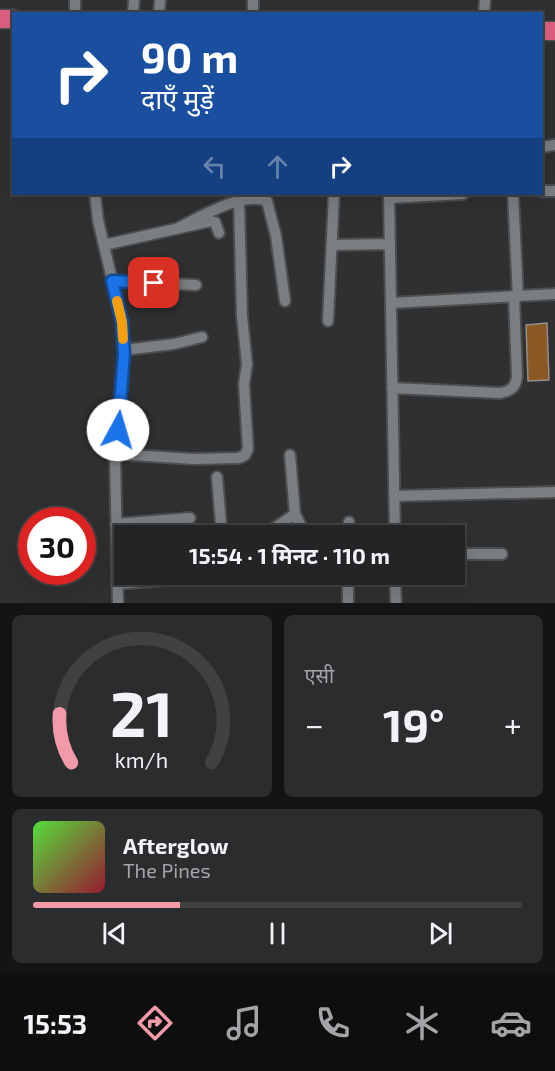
<!DOCTYPE html>
<html lang="hi">
<head>
<meta charset="utf-8">
<style>
  :root { --surface:#222426; --page:#2a2c2e; --text:#f1f3f6; --muted:#a2a4a7; --line:#3f4143; --accent:#f39aa9 }
  body { margin:0; font-family:"Exo 2","Noto Sans Devanagari",sans-serif; background:var(--page); color:var(--text); height:100vh; display:flex; flex-direction:column; font-size:22px; white-space:nowrap }
  * { box-sizing:border-box; margin:0 }
  p { font-size:20px; color:var(--muted) }
  .icon { flex:none; width:33px; height:33px; fill:none; stroke:currentColor; stroke-width:2; stroke-linecap:round; stroke-linejoin:round }
  .map { position:relative; height:603px; overflow:hidden }
  .side { display:flex; flex-direction:column; gap:12px; padding:12px; background:#131415; flex:1 }
  .side>* { flex:none }
  .hud { position:absolute; left:12px; top:12px; width:531px; height:183px; border-radius:0px; box-shadow:0 6px 24px #0002,0 0 0 2px var(--line); background:#1a4fa0; color:#fff; overflow:hidden }
  .speed { position:absolute; left:18px; top:507px; display:flex; gap:12px; font-size:30px; font-weight:700; text-align:center }
  .speed>* { display:grid; place-content:center; width:78px; height:78px; border-radius:50%; background:var(--surface); box-shadow:0 6px 24px #0002,0 0 0 2px var(--line); line-height:1 }
  .speed .limit { border:9px solid #d22; background:#fff; color:#111 }
  .pin { position:absolute; display:grid; place-items:center; width:51px; height:51px; color:#fff; margin:-26px; border-radius:12px; box-shadow:0 3px 9px #0006 }
  .me { position:absolute; width:66px; margin:-33px; rotate:6deg; stroke-linejoin:round; filter:drop-shadow(0 0 4px #0008) }
  .turn { display:flex; align-items:center; gap:21px; height:126px; padding:0 30px; font-size:27px }
  .turn .icon { width:78px; height:78px; stroke-width:2.5 }
  .turn b { display:block; font-size:42px; line-height:51px }
  .lanes { display:flex; align-items:center; height:57px; padding:0 30px; background:#0003; justify-content:center; gap:30px; direction:ltr }
  .lanes .off { opacity:.35 }
  .big { font-size:45px; font-weight:700; line-height:1.1 }
  .side .widget { flex:1; display:flex; flex-direction:column; justify-content:center; gap:9px; min-width:0; padding:0 21px; border-radius:9px; background:var(--page) }
  .side .dial { align-items:center; gap:0 }
  .dial svg { height:156px; overflow:visible; fill:none; stroke:var(--line); stroke-width:7; stroke-linecap:round; text-anchor:middle }
  .dial text { fill:var(--text); stroke:none }
  .song { display:flex; align-items:center; gap:18px }
  .cover { width:72px; height:72px; border-radius:9px; background:linear-gradient(135deg,hsl(110 70% 55%),hsl(350 70% 35%)) }
  .played { height:6px; border-radius:3px; background:linear-gradient(90deg,var(--accent) 30%,var(--line) 30%) }
  .keys { display:flex; justify-content:space-around; direction:ltr }
  .heat { display:flex; justify-content:space-between; align-items:center; font-size:33px; direction:ltr }
  .side .tiles { flex:1; display:grid; gap:12px; grid-template-columns:1fr 1fr }
  .widget:last-child { grid-column:span 2 }
  .trip { position:absolute; left:114px; top:525px; width:351px; height:60px; border-radius:0px; background:var(--surface); box-shadow:0 6px 24px #0002,0 0 0 2px var(--line); font-weight:700; line-height:60px; text-align:center }
  .menu { display:flex; height:96px; justify-content:space-around; align-items:center; background:#0e0e0f; color:var(--muted) }
  .menu .icon { width:42px; height:42px }
  .menu .selected { color:var(--accent) }
  .menu b { font-size:27px; color:var(--text) }
  .map>svg:first-child { display:block }
</style>
</head>
<body>
<div class="map">
<svg width="555" height="603" viewBox="0 0 555 603">
  <rect width="100%" height="100%" fill="#2e3032"/>
  <!-- building -->
  <path fill="#8c5824" stroke="#928f8c" stroke-width="1.5" d="M547,323L549,380L528,381L526,325Z"/>
  <g fill="none" stroke-linecap="round" stroke-linejoin="round">
    <!-- street casing -->
    <g stroke="#4c4d4f" stroke-width="14">
      <path id="street" d="M253,0V14
        M75,14V0
        M133,14L134,0
        M159,14L160,0
        M484,14L485,0
        M542,147L555,145
        M542,191H555
        M95,194L98,220L122,322L124,354L115,454L118,603
        M389,194L395,536
        M513,194L518,297
        M389,198L463,194
        M180,227C202,216 243,191 267,201L276,236L285,301
        M104,245L211,221L215,222L219,233
        M332,245L390,244
        M112,281L196,285
        M391,303L555,294
        M328,321L334,194
        M124,350L174,344L202,337
        M392,388L500,393C511,391 515,388 517,377L514,297
        M115,454L194,459L239,458L245,455L248,449L244,384L247,364L242,316L239,201
        M217,477L222,536
        M394,496L555,492
        M295,514L301,526L300,536
        M116,524L190,518
        M263,536L295,514L290,455
        M349,536V522
        M454,554H502
        M395,574L396,603
        M117,584L241,574
        M348,603V574"/>
    </g>
    <!-- highway casing -->
    <g stroke="#4c4d4f" stroke-width="21">
      <path id="highway" d="M0,19H14
        M542,31H555"/>
    </g>
    <!-- street -->
    <use href="#street" stroke="#7b7e80" stroke-width="10"/>
    <!-- highway -->
    <use href="#highway" stroke="#de6081" stroke-width="18"/>
  </g>
  <g fill="none" stroke-linecap="round" stroke-linejoin="round">
    <!-- route casing -->
    <g stroke="#114b97" stroke-width="15">
      <path id="route" d="M118,430L124,354L122,322L112,281L154,283"/>
    </g>
    <!-- route -->
    <use href="#route" stroke="#1a73e8" stroke-width="10"/>
    <!-- slow -->
    <path stroke="#f59e0b" stroke-width="10" d="M117,301L122,322L123,339"/>
  </g>
</svg>
<div class="speed"><div class="limit">30</div></div>
<div class="pin" style="left:154px;top:283px;background:#d93025"><svg class="icon" aria-label="arrive" viewBox="0 0 24 24"><path d="M6 21V4h12l-3 4 3 4H6"/></svg></div>
<svg class="me" style="left:118px;top:430px" viewBox="-20 -20 40 40"><circle r="19" fill="#fff"/><path d="M0-13L10 11 0 6-10 11z" fill="#1a73e8"/></svg>
<div class="trip">15:54 · 1 मिनट · 110 m</div>
<div class="hud">
<div class="turn"><svg class="icon" aria-label="right" viewBox="0 0 24 24"><path d="M7 20v-9h11M14 6l5 5-5 5"/></svg><div><b>90 m</b>दाएँ मुड़ें</div></div>
<div class="lanes"><svg class="icon off" aria-label="left" viewBox="0 0 24 24"><path d="M17 20v-9H6M10 6l-5 5 5 5"/></svg><svg class="icon off" aria-label="ahead" viewBox="0 0 24 24"><path d="M12 20V5M6 11l6-6 6 6"/></svg><svg class="icon" aria-label="right" viewBox="0 0 24 24"><path d="M7 20v-9h11M14 6l5 5-5 5"/></svg></div>
</div>
</div>
<section class="side">
<div class="tiles">
<div class="widget dial"><svg viewBox="0 0 100 80">
<path d="M14 69A42 42 0 1 1 86 69"/>
<path d="M14 69A42 42 0 0 1 8 44" stroke="#f39aa9"/>
<text x="50" y="56" font-size="32" font-weight="700">21</text>
<text x="50" y="72" font-size="11">km/h</text>
</svg></div>
<div class="widget"><p>एसी</p>
<div class="heat"><a>−</a><b class="big">19°</b><a>+</a></div>
</div>
<div class="widget">
<div class="song"><i class="cover"></i><div><b>Afterglow</b><p>The Pines</p></div></div>
<div class="played"></div>
<div class="keys"><svg class="icon" aria-label="previous" viewBox="0 0 24 24"><path d="M18 5L8 12l10 7zM5 5v14"/></svg><svg class="icon" aria-label="pause" viewBox="0 0 24 24"><path d="M8 5v14M16 5v14"/></svg><svg class="icon" aria-label="next" viewBox="0 0 24 24"><path d="M6 5l10 7-10 7zM19 5v14"/></svg></div>
</div>
</div>
</section>
<nav class="menu">
<b>15:53</b>
<svg class="icon selected" aria-label="directions" viewBox="0 0 24 24"><path d="M12 3l9 9-9 9-9-9zM9 14v-3h6M13 9l2 2-2 2"/></svg>
<svg class="icon" aria-label="music" viewBox="0 0 24 24"><path d="M9 18V5l10-2v13"/><circle cx="6" cy="18" r="3"/><circle cx="16" cy="16" r="3"/></svg>
<svg class="icon" aria-label="phone" viewBox="0 0 24 24"><path d="M5 4h4l2 5-3 2q2 4 5 5l2-3 5 2v4C11 20 4 13 5 4z"/></svg>
<svg class="icon" aria-label="climate" viewBox="0 0 24 24"><path d="M12 3v18M4 7l16 10M4 17L20 7"/></svg>
<svg class="icon" aria-label="car" viewBox="0 0 24 24"><path d="M5 17H2v-5l4-1 3-4h7l3 4 3 1v5h-3M9 17h6M6 11h13"/><circle cx="7" cy="17" r="2"/><circle cx="17" cy="17" r="2"/></svg>
</nav>
</body>
</html>
